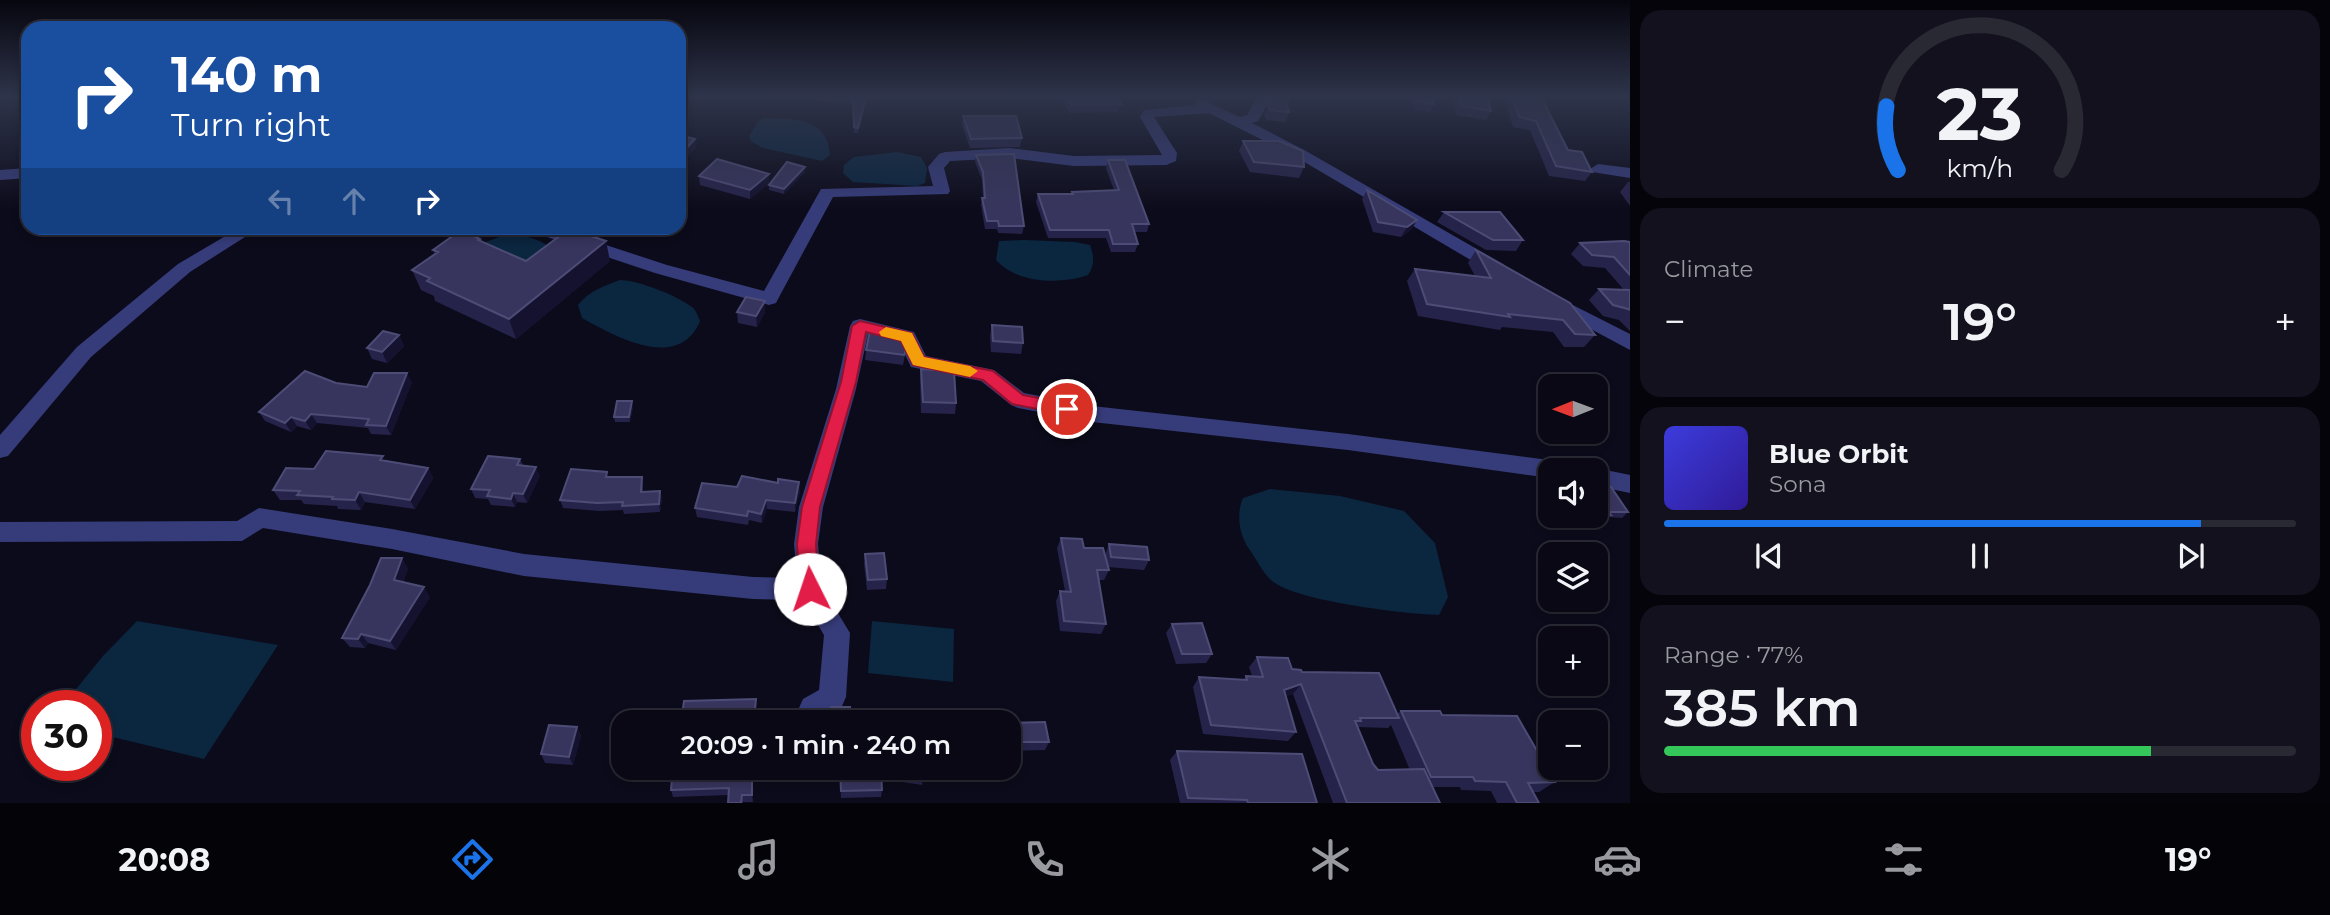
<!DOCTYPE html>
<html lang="en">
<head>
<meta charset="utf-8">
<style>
  :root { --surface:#090814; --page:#12111d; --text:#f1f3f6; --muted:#999aa0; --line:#292934; --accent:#1a73e8 }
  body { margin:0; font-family:Montserrat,sans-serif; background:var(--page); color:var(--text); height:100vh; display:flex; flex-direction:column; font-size:26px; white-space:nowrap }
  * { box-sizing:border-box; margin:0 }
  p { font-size:23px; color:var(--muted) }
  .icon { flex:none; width:38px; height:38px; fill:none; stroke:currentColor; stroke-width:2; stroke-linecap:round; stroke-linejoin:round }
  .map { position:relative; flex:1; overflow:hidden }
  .sheet { display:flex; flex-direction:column; gap:10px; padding:10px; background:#05040b; width:700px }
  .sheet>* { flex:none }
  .banner { position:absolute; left:21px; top:21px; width:665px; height:214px; border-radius:21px; box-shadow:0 4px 10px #0003,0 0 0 2px var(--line); background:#1a4fa0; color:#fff; overflow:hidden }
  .needle { width:46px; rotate:269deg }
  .fabs { position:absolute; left:1538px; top:374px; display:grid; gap:14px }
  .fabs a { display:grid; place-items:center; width:70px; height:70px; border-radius:14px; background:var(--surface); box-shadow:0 4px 10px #0003,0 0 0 2px var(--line); font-size:35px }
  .speed { position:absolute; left:21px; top:690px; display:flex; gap:14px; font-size:35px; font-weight:700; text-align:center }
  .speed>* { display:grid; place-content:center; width:91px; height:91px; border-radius:50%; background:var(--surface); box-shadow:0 4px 10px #0003,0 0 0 2px var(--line); line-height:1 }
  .speed .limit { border:10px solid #d22; background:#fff; color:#111 }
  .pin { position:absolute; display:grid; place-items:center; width:60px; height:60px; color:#fff; margin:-30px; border:4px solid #fff; border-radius:50%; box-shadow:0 2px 7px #0007 }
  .me { position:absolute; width:77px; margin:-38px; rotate:356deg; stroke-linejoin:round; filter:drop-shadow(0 0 5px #0008) }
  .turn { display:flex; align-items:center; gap:24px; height:147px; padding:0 35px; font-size:32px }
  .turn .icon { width:91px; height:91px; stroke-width:2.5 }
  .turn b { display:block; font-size:49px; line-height:60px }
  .lanes { display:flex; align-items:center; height:66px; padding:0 35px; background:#0003; justify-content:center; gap:35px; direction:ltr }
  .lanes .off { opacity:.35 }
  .big { font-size:52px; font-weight:600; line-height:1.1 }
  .sheet .widget { flex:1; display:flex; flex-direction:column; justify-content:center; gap:10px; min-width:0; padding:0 24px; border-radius:21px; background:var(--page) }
  .sheet .dial { align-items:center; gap:0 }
  .dial svg { height:182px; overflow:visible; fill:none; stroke:var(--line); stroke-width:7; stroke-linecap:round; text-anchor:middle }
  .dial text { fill:var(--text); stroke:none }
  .song { display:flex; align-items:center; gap:21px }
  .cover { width:84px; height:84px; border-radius:10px; background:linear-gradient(135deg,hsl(240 70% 55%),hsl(250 70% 35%)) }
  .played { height:7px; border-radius:4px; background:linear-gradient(90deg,var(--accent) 85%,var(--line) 85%) }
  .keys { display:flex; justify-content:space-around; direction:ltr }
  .heat { display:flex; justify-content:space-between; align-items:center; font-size:38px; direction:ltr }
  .charge { height:10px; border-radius:5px; background:linear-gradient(90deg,#34c759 77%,var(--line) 0) }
  .trip { position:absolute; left:611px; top:710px; width:410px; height:70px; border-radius:21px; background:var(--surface); box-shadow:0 4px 10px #0003,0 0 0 2px var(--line); font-weight:600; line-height:70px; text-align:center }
  .tab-bar { display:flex; height:112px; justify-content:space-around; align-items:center; background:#040308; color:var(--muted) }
  .tab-bar .icon { width:49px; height:49px }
  .tab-bar .selected { color:var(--accent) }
  .tab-bar b { font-size:32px; color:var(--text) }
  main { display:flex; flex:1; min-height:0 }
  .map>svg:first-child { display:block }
</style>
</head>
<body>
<main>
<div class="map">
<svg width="1630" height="803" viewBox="0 0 1630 803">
  <rect width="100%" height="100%" fill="#0c0b1b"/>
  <!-- water -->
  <path fill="#0b263f" d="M764,118C793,119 828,117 830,155L822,161L763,148L751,141L749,136L759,120Z
    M897,152L921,157L927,168L925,183L917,186L853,182L843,173L844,165L854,157Z
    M505,235C527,234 542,240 559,253L531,277L483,243Z
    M1024,240L1075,242L1090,245C1094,256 1095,265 1088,275C1060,285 1016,283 996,260L999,241Z
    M620,280C638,280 678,296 692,307C696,310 698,316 700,321C679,372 616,337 582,318L578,305C589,291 604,286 620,280Z
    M1270,489L1340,496L1404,511L1435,543L1448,597L1439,615C1406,614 1293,601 1271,580C1262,572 1256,558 1249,549C1239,534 1236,514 1243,498Z
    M137,621L278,645L204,759L96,733V705H63L103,656Z
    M872,621L954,629L953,682L868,673Z"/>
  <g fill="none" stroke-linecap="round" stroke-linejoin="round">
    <!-- minor -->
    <path fill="#363c7a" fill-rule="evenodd" d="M1257,97H1285L1268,103L1258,121L1252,123L1306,151L1503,264L1506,268L1503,272H1491L1296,157L1209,113L1154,117L1177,153L1176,161L1166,165L1074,166L1009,158L950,161L944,168L950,191L948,194L833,197L778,299L776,303L769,305L655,273L532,232L529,228H554L667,265L764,291L821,189L933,186L928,167L939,154L945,152L1009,148L1074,156L1162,155L1140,117L1144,110L1195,105L1196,100L1201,99L1240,117L1247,115Z
      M1598,164L1630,168V178L1592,172L1590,169Z
      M28,168V178L0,180V170Z
      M239,228H259L190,272L91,357L8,456L0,458V435L77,347L178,264Z
      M1555,296L1630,334V350L1548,306L1546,302L1548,298Z
      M860,319L914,332L926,356L994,370L1024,393L1092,406L1348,434L1564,462L1572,465L1575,471H1550V478L1348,450L1092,422L1018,408L1011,405L981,381L911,367L899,342L868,334L856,389L823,507L818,544L822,587L850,633L846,697L842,706L813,721L803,717L799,708L803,699L819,690L824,635L803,600L753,599L524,576L392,549L263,528L242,541L0,542V522L237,521L259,508L392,529L524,554L753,577L797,578L794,544L799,507L836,389L850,326L853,321Z
      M1596,468L1630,475V493L1596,486V471H1588Z"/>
  </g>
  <!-- wall -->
  <path fill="#26234a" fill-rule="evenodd" d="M816,97H867L858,133H854L853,104L816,101Z
    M1062,97H1117L1121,104L1118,112L1069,113Z
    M1273,97L1288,101L1287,105L1289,112L1285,122L1266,120L1264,115Z
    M1407,97H1433L1434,104L1430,112L1414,109L1412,101L1408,100Z
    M1453,97H1488L1491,111L1486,120L1456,115Z
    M1494,97H1531L1568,150L1592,172L1585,181L1549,176L1530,130L1513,127L1505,99Z
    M963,116L1022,138L1020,147L970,148L962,125Z
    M1243,141L1304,167L1299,178L1250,172L1239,151Z
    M976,155L1024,226L1022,234L998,233L997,229H985L981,205L982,198H983L982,179L975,162Z
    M1108,160L1149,224L1147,232H1134L1138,244L1135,252H1111L1106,238H1048L1036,202L1038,194H1071L1072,192L1114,190L1106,168Z
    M805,167V172L784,194L769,190V185Z
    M699,176L769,183L750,199L700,185Z
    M1628,182H1630V206L1620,192Z
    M1367,190L1412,229L1401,237L1373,232L1362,199Z
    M1444,212L1523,240L1516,251L1486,250L1437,222Z
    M480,239L481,242L526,261H610L516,339L435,301L434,296L421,290L412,270L435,254L433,250Z
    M1630,242V331L1619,320L1603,316L1589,300L1599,289L1624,290L1605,268L1583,266L1571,254L1580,243Z
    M1476,250L1595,335L1584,347H1564L1553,332L1502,327L1500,330L1418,316L1407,281L1415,269L1475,276L1468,263Z
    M737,312H765L757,327L738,323Z
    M992,325L1023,343L1021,354L991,352L990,336Z
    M399,335L404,346L387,363L372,359L367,348Z
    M866,350H906L903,365L865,360Z
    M921,369L956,403L955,414L921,413L920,380Z
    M412,382L391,435L371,434L368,428L317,423L311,430L297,426L291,432L265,421L259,412L336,383L367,387Z
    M633,407L630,422H615L614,417Z
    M520,459L523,465L540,476L527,503L517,502L515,507L491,505L488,499L475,498L471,489Z
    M385,460L428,468L433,478L415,509L365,502L361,510L338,509L337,506L304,504L301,500H280L273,490L314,469Z
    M608,477H642L643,486V492L660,491L662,499L660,512L624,514L623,510L599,511L563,508L560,500Z
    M1596,486L1628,512L1622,518L1609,517L1605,520L1586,518L1585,516H1596Z
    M737,487L800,491L795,512L767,509L762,523L749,520L748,525L697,517L695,508Z
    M1061,538L1105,555L1109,544L1149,560L1144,570L1108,567L1109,570L1104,580H1098L1106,624L1101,634L1060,631L1056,601L1060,591H1065L1057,548Z
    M865,554L887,579L886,589L867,590L864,564Z
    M408,568L403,582L430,597L396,650L368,643L365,648L350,647L342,638Z
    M1172,624L1212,654L1206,663L1176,664L1166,633Z
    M1257,657L1302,672L1397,714L1401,711L1442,715L1555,782L1539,792H1533L1539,803H1497L1491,791L1461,790L1460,787H1432L1440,803H1333L1293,694L1286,696L1296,732L1288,741L1203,734L1193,687L1199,677L1243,680L1246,676H1252L1249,667ZM1391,725L1410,770H1378L1373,764L1357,727L1388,728Z
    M1008,723L1049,742L1045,750L1008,751Z
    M577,727L581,736L573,765L545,763L541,754Z
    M1177,751L1317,803H1180L1170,760Z
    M673,768H924L922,785L882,779V790L881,797L841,798L840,769L781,770L780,775H753V802H743V803H728L729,795L673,797L671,790Z"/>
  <!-- shaded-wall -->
  <path fill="#14122f" d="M866,97H867L858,133V128Z
    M695,139L696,148L680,164L679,156Z
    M805,167V172L784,194V189Z
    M769,174V183L750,199V190Z
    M1417,220L1412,229L1401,237L1407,227Z
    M606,241L610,261L516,339L509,319Z
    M765,301V312L757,327L756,316Z
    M399,335L404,346L387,363L382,352Z
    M407,373L412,382L391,435L386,426Z
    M632,401L633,407L630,422L629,417Z
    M311,414L317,423L311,430L305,421Z
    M291,417L297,426L291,432L285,423Z
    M536,467L540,476L527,503L523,494Z
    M428,468L433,478L415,509L410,500Z
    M799,482L800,491L795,512V503Z
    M660,491L662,499L660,512L659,504Z
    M359,492L365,502L361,510L355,500Z
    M513,493L517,502L515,507L511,499Z
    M766,500L767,509L762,523L761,514Z
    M402,558L408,568L400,589L394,580Z
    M424,587L430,597L396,650L390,641Z
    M361,634L368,643L365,648L358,639Z
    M1301,684L1293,694L1276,699L1284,690Z
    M577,727L581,736L573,765L569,757Z
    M752,768L753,775V802L752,795Z"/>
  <!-- building -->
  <path fill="#37355d" stroke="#4d4c76" stroke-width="2" d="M830,97H866L858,128L854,127L853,99Z
    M1068,97H1117L1121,104L1071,105Z
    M1273,97H1289L1288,101L1285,100L1289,112L1270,110L1268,106Z
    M1417,97H1433L1434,104L1418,101Z
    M1460,97H1488L1491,111L1461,106Z
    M1513,97H1531L1532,99L1543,101L1568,150L1582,152L1592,172L1556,166L1536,121L1519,117Z
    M963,116H1016L1022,138L971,139Z
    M679,135L695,139L679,156Z
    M1243,141H1279L1303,151L1304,167L1254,162Z
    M1014,154L1024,226H999L998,221H987L982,198H985L983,172L976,155Z
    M717,159L769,174L750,190L699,176Z
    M1108,160H1125L1149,224H1132L1138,244H1113L1109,230H1050L1038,194H1073L1072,192L1119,190Z
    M787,162L805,167L784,189L769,185Z
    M1367,190L1417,220L1407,227L1378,222Z
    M1444,212H1500L1523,240H1493Z
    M569,229L606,241L509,319L427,281L430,278L412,270L438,252L433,250L461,230L480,239L478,240L526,261Z
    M1624,241L1630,242V275L1614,257L1592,255L1580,243Z
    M1476,250L1570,303L1595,335L1575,334L1563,320L1508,314L1510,317L1427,304L1415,269L1491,278Z
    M1599,289L1630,290V310L1628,309L1613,305Z
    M746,297L765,301L756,316L737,312Z
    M992,325L1022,327L1023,343L993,341Z
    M871,326L898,333L906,350L904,355L866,350Z
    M383,331L399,335L382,352L367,348Z
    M921,369L954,371L956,403L923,402Z
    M305,371L336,383L367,387L374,373H407L386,426L366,425L369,419L311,414L305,421L291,417L285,423L259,412Z
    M617,401H632L629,417H614Z
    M326,451L383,456L380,460L428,468L410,500L359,492L355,500L332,499L333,497L297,495L300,491L273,490L286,468L314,469Z
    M488,456L520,459L517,465L536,467L523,494L513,493L511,499L487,496L490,490L471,489Z
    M571,469L607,472L606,477H642L641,492L660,491L659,504L622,506L623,502L597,503L560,500Z
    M742,476L778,483V479L799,482L795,503L766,500L761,514L748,511L747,516L695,508L702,483L737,487Z
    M1596,486L1611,487L1628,512H1609L1611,515L1596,513Z
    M1061,538L1082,539L1084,548H1103L1109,570H1097L1106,624L1064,621L1060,591L1071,592Z
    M1109,544L1147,547L1149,560L1111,557Z
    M884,553L887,579L868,580L865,554Z
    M381,558H402L394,580L424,587L390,641L361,634L358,639L342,638L370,585Z
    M1202,623L1212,654H1182L1172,624Z
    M1257,657L1288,658L1292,669L1301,670L1302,672L1379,673L1399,718H1360L1361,721H1355L1373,764L1378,770L1424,769L1440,803H1347L1301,684L1284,690L1296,732L1211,725L1199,677L1247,680L1246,676L1263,677Z
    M756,699L755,710H774V723H681L684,701Z
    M831,707H850L851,723H832Z
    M1401,711H1440L1442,715L1517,716L1555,782L1528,783L1539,803H1517L1506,782L1475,781L1473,777H1431Z
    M1045,722L1049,742H1009L1008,723Z
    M549,725L577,727L569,757L541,754Z
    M1177,751L1302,754L1317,803H1248L1247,800L1188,798Z
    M673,768H752V795H742L741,803H728L729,788L671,790Z
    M840,768H924V778L881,772L882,790L841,791Z"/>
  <!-- sky -->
  <linearGradient id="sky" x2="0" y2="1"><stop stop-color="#07060f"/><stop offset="0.46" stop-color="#2e344a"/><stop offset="1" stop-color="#2e344a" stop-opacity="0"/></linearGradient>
  <rect width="1630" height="210" fill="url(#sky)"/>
  <!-- route -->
  <path fill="#e11d48" stroke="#92132f" stroke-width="2" d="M860,321L912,333L924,357L993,371L1023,395L1067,403L1075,409L1067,415L1012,404L983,380L913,365L901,341L866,332L856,382L820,507L816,544L819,589L816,595L810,597L803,595L800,589L797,544L802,507L841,382L852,326Z"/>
  <!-- slow -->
  <path fill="#f59e0b" d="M886,327L912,333L924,357L970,366L978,371L970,377L913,365L901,341L881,336L879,332Z"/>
</svg>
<div class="fabs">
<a><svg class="needle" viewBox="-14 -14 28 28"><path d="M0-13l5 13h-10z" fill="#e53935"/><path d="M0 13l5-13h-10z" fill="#999aa0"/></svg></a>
<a><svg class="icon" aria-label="sound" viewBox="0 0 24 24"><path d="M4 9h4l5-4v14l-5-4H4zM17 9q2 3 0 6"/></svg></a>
<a><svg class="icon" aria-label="layers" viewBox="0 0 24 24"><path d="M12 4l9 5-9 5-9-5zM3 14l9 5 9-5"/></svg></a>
<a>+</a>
<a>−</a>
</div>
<div class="speed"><div class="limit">30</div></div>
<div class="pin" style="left:1067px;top:409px;background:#d93025"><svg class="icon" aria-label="arrive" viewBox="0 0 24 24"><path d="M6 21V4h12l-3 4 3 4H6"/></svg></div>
<svg class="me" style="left:810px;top:589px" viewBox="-20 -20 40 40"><circle r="19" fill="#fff"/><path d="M0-13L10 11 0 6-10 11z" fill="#e11d48"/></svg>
<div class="trip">20:09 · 1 min · 240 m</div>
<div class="banner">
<div class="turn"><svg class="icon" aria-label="right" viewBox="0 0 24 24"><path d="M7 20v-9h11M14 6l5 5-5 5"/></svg><div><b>140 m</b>Turn right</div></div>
<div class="lanes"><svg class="icon off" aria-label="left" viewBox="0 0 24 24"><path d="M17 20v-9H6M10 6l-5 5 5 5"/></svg><svg class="icon off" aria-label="ahead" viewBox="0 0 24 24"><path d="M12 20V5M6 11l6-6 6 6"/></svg><svg class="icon" aria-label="right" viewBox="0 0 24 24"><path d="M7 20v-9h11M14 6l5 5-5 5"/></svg></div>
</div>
</div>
<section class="sheet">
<div class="widget dial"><svg viewBox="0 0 100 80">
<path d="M14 69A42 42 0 1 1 86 69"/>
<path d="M14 69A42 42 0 0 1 9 41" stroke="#1a73e8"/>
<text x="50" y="56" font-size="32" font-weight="700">23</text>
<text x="50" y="72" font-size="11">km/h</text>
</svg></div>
<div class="widget"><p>Climate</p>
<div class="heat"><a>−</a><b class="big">19°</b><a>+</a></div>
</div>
<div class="widget">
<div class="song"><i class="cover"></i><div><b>Blue Orbit</b><p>Sona</p></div></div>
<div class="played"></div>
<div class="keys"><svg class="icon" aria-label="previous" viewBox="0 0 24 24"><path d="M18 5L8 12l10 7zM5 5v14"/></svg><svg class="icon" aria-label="pause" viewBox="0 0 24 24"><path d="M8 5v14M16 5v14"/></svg><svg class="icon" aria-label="next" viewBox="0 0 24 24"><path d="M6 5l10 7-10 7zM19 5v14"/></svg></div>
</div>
<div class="widget"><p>Range · 77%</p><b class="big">385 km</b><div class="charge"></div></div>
</section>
</main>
<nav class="tab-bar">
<b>20:08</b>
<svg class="icon selected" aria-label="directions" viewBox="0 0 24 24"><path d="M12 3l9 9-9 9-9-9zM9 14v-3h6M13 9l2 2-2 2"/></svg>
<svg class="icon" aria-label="music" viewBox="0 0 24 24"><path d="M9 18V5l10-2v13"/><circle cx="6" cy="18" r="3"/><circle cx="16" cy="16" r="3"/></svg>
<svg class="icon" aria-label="phone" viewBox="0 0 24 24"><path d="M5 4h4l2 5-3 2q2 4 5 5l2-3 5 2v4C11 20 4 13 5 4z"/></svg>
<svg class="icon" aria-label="climate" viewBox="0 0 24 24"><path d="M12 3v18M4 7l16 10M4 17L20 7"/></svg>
<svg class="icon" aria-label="car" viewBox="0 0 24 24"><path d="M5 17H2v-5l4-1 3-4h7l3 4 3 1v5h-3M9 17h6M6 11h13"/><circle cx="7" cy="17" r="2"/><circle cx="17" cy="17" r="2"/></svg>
<svg class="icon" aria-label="filters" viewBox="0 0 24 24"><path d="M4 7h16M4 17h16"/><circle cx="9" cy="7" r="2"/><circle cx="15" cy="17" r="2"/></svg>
<b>19°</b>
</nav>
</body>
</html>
